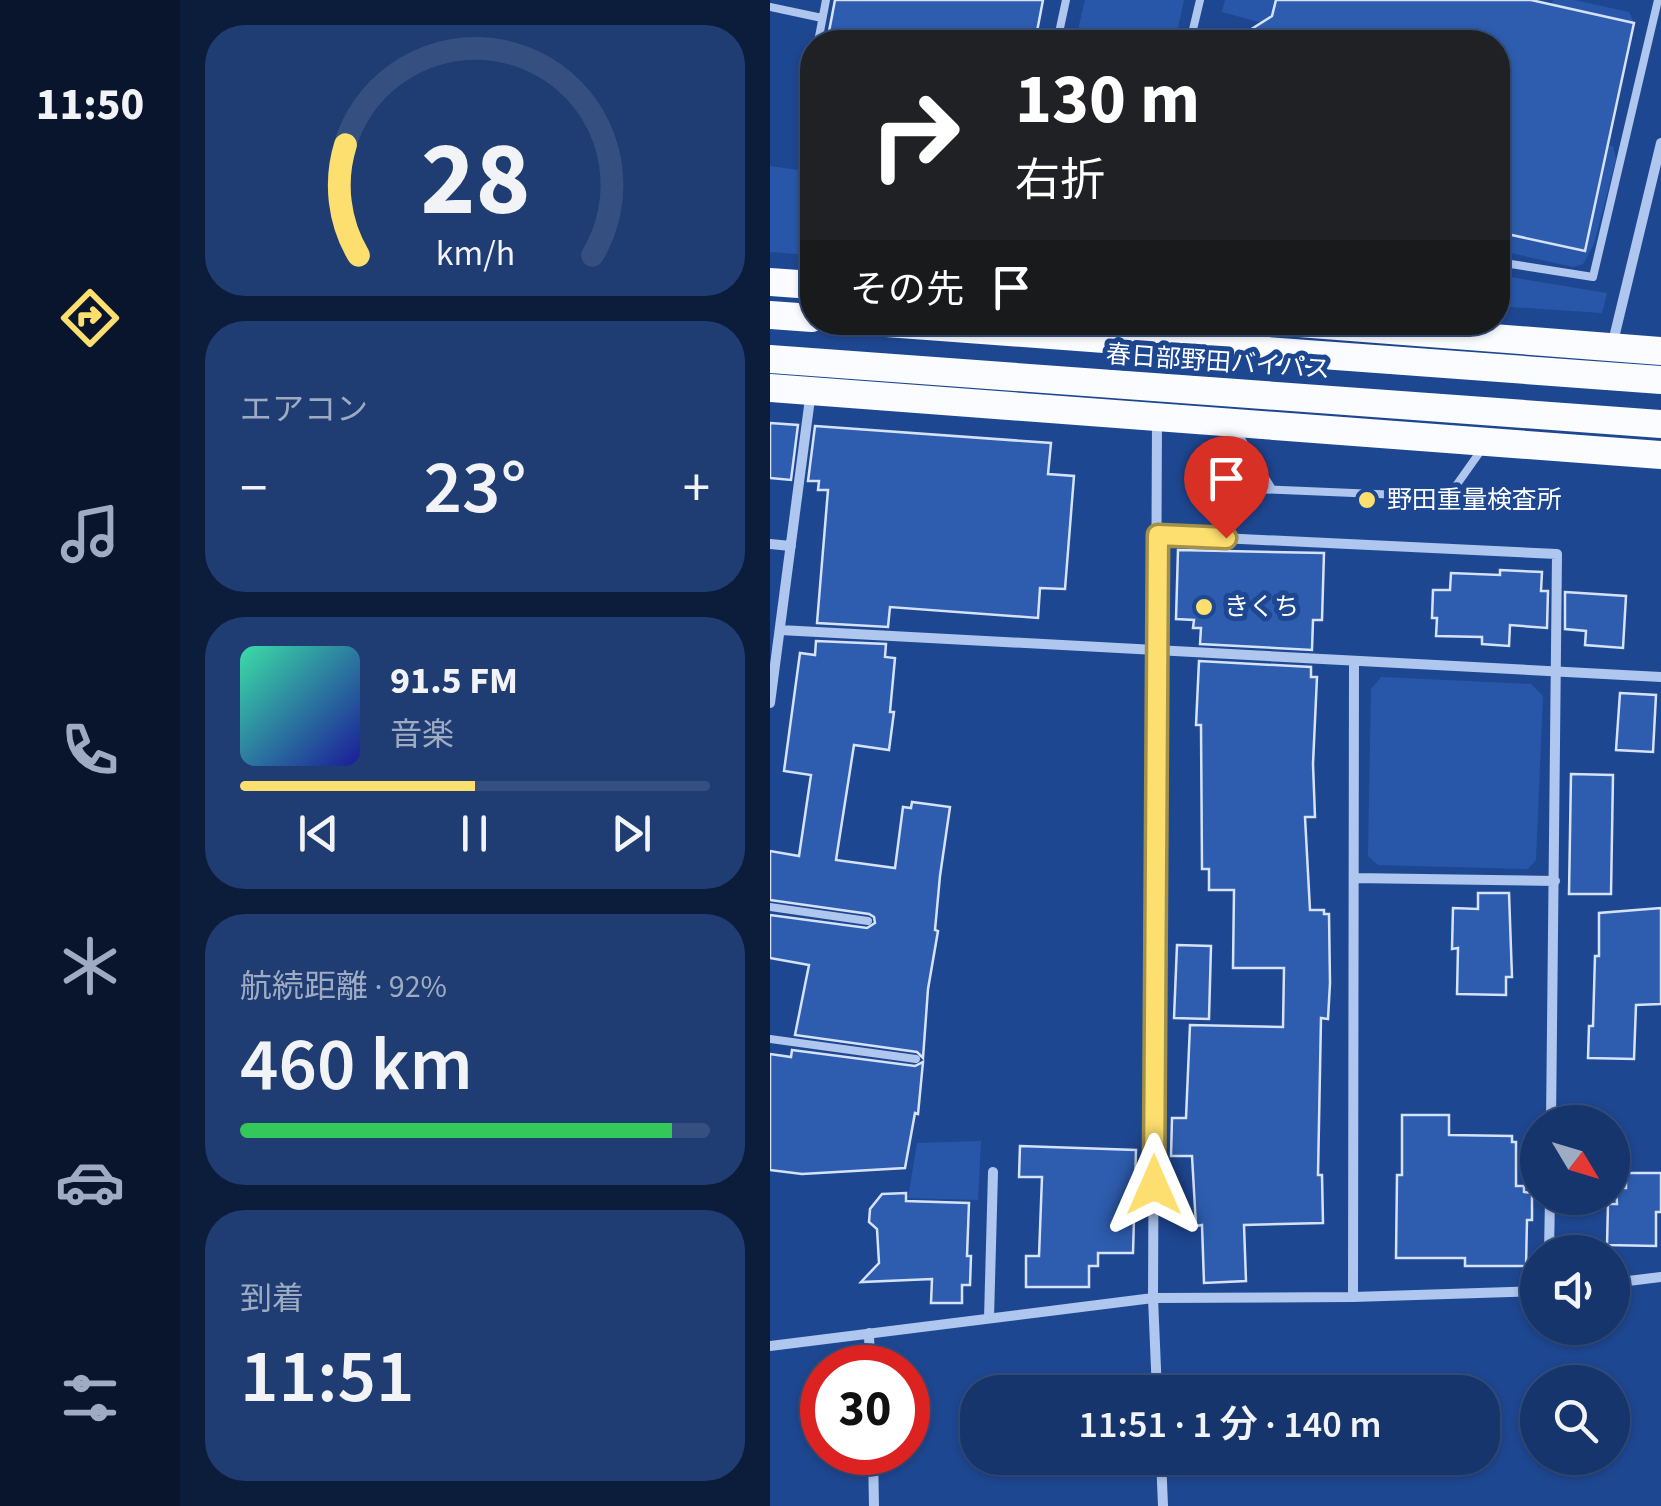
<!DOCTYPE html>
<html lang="ja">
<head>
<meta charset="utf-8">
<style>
  :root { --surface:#16356d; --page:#1f3d72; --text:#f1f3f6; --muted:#9eabc2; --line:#355080; --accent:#fcdf6e }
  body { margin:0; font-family:"Source Sans 3","Noto Sans JP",sans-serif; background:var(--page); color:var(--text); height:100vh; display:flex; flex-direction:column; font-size:38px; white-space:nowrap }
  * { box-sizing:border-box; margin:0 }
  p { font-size:32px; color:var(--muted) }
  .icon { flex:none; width:55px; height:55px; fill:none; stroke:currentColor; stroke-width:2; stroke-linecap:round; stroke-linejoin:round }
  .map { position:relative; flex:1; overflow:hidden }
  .sheet { display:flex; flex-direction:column; gap:25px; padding:25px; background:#0c1d3c; width:590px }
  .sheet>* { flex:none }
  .top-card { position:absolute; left:30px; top:30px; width:710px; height:305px; border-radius:40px; box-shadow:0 2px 8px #0004,0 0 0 2px var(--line); background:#202124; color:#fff; overflow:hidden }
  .needle { width:65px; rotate:128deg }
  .controls { position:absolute; left:750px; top:1105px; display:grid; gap:20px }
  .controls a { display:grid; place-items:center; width:110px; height:110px; border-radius:50%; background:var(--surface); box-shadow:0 2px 8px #0004,0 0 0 2px var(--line); font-size:50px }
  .speed { position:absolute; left:30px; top:1345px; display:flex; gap:20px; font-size:50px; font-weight:700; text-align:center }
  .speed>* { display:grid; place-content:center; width:130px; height:130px; border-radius:50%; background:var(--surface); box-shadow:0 2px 8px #0004,0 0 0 2px var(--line); line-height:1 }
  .speed .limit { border:15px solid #d22; background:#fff; color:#111 }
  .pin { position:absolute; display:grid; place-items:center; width:85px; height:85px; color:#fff; margin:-102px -42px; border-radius:50% 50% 50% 0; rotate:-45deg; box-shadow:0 0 10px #0007 }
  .pin .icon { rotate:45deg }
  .me { position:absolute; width:110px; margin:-55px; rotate:0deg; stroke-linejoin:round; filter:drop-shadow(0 0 8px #0008) }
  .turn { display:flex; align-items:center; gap:35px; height:210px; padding:0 50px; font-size:45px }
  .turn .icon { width:130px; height:130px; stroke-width:2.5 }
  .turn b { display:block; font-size:70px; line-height:85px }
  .then { display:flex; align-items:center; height:95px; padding:0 50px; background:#0003; gap:20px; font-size:38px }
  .big { font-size:75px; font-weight:600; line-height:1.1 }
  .sheet .tile { flex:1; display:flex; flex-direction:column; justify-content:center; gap:15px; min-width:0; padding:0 35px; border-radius:40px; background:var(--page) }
  .sheet .dial { align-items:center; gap:0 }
  .dial svg { height:260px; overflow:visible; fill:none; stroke:var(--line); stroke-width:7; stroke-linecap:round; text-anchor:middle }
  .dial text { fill:var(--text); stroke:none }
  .song { display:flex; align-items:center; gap:30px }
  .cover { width:120px; height:120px; border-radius:15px; background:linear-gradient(135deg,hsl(160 70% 55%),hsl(240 70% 35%)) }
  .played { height:10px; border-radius:5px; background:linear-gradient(90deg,var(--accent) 50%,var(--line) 50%) }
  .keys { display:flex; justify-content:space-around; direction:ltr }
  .heat { display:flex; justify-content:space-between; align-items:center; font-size:55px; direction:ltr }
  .charge { height:15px; border-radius:8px; background:linear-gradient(90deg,#34c759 92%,var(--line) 0) }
  .trip { position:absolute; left:190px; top:1375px; width:540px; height:100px; border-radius:40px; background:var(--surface); box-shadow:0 2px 8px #0004,0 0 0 2px var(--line); font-weight:600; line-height:100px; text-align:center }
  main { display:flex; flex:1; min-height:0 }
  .tab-bar { display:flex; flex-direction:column; width:180px; justify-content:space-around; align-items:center; background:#09152c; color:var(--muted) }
  .tab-bar .icon { width:70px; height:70px }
  .tab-bar .current { color:var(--accent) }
  .tab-bar b { font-size:45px; color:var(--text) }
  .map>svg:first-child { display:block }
</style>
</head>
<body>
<main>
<nav class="tab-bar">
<b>11:50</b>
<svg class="icon current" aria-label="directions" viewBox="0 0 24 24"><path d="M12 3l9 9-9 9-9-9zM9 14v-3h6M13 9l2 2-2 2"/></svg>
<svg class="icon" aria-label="music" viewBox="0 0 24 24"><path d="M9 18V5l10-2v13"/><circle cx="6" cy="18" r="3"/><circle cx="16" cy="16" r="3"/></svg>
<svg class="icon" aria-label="phone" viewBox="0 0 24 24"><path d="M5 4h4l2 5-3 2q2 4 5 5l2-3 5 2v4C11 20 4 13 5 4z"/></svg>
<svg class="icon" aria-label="climate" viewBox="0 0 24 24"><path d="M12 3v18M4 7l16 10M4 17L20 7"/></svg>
<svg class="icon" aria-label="car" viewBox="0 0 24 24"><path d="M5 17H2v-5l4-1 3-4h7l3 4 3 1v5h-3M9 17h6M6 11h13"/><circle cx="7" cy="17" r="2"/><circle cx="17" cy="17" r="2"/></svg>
<svg class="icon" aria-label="filters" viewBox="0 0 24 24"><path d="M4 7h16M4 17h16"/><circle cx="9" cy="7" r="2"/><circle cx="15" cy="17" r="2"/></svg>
</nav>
<section class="sheet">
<div class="tile dial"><svg viewBox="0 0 100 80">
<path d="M14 69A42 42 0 1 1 86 69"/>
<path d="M14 69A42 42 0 0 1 10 35" stroke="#fcdf6e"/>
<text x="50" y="56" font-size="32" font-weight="700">28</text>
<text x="50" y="72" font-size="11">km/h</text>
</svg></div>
<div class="tile"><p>エアコン</p>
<div class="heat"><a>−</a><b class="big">23°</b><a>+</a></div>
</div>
<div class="tile">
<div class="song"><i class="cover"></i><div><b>91.5 FM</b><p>音楽</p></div></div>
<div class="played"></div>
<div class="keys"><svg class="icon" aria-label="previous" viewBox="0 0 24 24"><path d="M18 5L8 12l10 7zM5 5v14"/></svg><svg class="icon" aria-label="pause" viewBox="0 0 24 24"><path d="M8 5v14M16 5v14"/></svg><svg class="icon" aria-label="next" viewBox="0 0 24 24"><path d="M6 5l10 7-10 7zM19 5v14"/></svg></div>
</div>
<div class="tile"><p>航続距離 · 92%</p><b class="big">460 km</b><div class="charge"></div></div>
<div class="tile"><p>到着</p><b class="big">11:51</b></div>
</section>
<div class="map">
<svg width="891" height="1506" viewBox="0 0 891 1506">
  <rect width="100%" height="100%" fill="#1e4791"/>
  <!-- green -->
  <path fill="#2857aa" d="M315,0H414L405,42H305Z
    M455,0H506L500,25L452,12Z
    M783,0H804L859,12L864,23L782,5Z
    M838,146H843L846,159L824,244L813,264L803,267L728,250V232L815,251Z
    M0,166L42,172V255L0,252Z
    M728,275L837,293L832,313L728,306Z
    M611,677L761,684L773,696L766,860L758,869L608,865L598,856L601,689Z
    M211,1141L208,1200L138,1198L147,1143Z"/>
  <!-- building -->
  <path fill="#2e5daf" stroke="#d5e2fa" stroke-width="2.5" d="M65,0H273L265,42H57Z
    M506,0H761L864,23L815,251L728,232V42H461L502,16Z
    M0,423L28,425L21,480L0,478Z
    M45,426L281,443L278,474L304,476L295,589L270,588L268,618L120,607L118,627L47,623L58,490H48L49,481H38Z
    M408,550L554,553L552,620H543L542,650L430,644L431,628H423L424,620L406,619Z
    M730,570L772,572L771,591H778L777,628L740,625L739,646L712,644V637L666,636L667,618H662L663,590H680L681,573L730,575Z
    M795,592L856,596L853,648L815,645L816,631L795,629Z
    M46,641L116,644L115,657L125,658L120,712H124L119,750L84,745L66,860L125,868L133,807L141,808L142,802L180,807L170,876L165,930L168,931L158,989L153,1058L147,1052L25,1035L39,965L0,958V915L97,928L105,923L104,917L99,914L0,900V851L29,856L41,775L14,771L30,653L45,655Z
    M429,661L541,667V677H547L543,764L545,817H535L540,910H554V914H559L560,983L558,1019L551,1018L548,1175H552L553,1223L474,1225L476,1281L434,1283L432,1225L426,1226L422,1156H401L402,1118H416L420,1025L513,1027L514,968H463L464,890H439V869H432L431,725H426Z
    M850,693L886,695L883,752L846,750Z
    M801,774L843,775L841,894H799Z
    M708,893H739L742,977H736V995L687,994L688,948L682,949L683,908L708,909Z
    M891,908V1004L866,1005L864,1059L818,1058L819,1026H823L825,956H829V913Z
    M407,945L441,946L439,1019L404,1018Z
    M22,1050L145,1066L153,1062L148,1114L145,1113L135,1168L32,1174L0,1170V1054L21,1057Z
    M632,1115H679V1135L742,1136V1142H746V1186H754V1192L762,1193V1220H757L756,1266H695V1258H626L627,1175H632Z
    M250,1146L366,1150L363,1253H328V1266H319V1287H256V1256H269L272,1177H249Z
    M856,1173H891V1212H886V1246L837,1245L838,1204H847L846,1188H856Z
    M136,1193V1201L199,1203L197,1256H201L200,1285H192V1303H161L162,1279L91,1282L109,1263L107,1229L99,1222L100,1209L112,1194Z"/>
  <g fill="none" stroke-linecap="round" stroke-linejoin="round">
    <!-- service -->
    <path stroke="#afc6ee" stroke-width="8" d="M0,7L52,18
      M48,42L56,0
      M287,42L296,0
      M420,42L430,0
      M42,73L39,92H42
      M728,262L823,277L888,0
      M465,429L502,489
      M437,487L678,497L712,449
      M0,907L98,921
      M0,1039L146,1059"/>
    <!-- minor -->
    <path stroke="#afc6ee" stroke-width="10" d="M842,346L891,143
      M387,420L383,1298L387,1392
      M388,535L787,554L781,1122
      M0,544L21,546
      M10,630L891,677
      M0,703L41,391
      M584,878L785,881
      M779,1252L780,1198
      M842,1283L891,1277
      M583,1297L584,661
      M219,1318L223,1172
      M99,1333L100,1368
      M0,1346L383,1298L583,1297L768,1291
      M103,1452L104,1506
      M391,1458L393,1506"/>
    <!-- trunk -->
    <path stroke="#fafcff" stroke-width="28" d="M0,282L42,285
      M0,315L42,318
      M103,322L891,380
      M516,322L891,351
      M0,359L891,424
      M0,388L891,455"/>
  </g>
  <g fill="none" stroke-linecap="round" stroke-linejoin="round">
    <!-- route casing -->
    <g stroke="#a49148" stroke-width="25">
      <path id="route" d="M384,1185L388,535L456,538"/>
    </g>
    <!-- route -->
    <use href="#route" stroke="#fcdf6e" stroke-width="18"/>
  </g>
  <!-- markers -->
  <g fill="#fcdf6e" stroke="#1e4791" stroke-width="4">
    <circle cx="597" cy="500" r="10"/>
    <circle cx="434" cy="607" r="10"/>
  </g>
  <g text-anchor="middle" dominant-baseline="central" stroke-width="10" stroke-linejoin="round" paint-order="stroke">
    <!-- street labels -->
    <g font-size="25" fill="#fff" stroke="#1e4791">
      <text transform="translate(448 362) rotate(4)">春日部野田バイパス</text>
    </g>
    <!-- poi labels -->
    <g font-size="25" fill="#fff" stroke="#1e4791" text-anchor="start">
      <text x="617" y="500">野田重量検査所</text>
      <text x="454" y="607">きくち</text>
    </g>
  </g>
</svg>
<div class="controls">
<a><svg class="needle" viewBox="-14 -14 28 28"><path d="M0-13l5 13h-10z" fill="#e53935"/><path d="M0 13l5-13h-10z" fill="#9eabc2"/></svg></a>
<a><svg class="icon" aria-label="sound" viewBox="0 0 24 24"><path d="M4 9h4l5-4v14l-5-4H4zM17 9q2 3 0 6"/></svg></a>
<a><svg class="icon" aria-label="search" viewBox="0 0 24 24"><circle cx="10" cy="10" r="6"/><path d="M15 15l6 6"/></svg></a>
</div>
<div class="speed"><div class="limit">30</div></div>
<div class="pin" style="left:456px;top:538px;background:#d93025"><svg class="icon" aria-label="arrive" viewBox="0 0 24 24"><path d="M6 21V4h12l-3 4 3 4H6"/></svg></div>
<svg class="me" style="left:384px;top:1185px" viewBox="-20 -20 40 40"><path d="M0-17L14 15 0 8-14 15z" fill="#fcdf6e" stroke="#fff" stroke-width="4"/></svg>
<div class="trip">11:51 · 1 分 · 140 m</div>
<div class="top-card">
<div class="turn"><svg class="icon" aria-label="right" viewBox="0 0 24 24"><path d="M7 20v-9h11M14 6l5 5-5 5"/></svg><div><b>130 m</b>右折</div></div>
<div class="then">その先<svg class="icon" aria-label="arrive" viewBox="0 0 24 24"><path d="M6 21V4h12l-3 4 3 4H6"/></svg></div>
</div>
</div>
</main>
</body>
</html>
